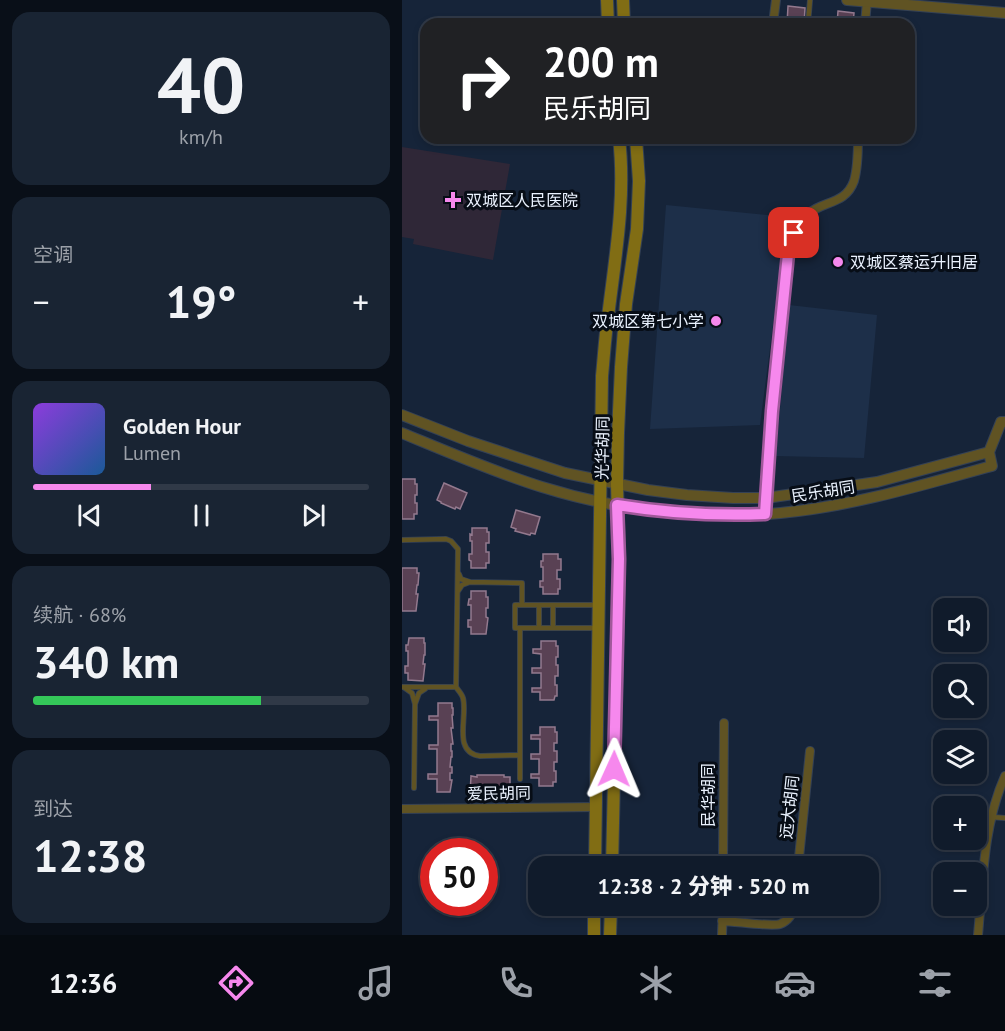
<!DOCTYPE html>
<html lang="zh">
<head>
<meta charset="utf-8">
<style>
  :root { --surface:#101b2b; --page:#192433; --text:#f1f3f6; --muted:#9ca1a9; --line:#303947; --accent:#f688ed }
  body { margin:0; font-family:"PT Sans","Noto Sans SC",sans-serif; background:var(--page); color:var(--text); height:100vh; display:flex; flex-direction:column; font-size:22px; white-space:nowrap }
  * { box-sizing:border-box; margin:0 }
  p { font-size:20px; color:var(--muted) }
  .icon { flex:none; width:33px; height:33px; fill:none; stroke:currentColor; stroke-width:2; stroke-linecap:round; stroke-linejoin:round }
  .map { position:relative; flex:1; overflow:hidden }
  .drawer { display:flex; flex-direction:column; gap:12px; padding:12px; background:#090f18; width:402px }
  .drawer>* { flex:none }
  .guide { position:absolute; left:18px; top:18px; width:495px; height:126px; border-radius:18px; box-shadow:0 3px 9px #0003,0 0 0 2px var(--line); background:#202124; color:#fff; overflow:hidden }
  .buttons { position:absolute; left:531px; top:598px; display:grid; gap:12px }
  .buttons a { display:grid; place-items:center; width:54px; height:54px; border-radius:12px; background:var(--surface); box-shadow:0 3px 9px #0003,0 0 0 2px var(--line); font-size:30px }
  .speed { position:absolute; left:18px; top:838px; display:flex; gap:12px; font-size:30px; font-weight:700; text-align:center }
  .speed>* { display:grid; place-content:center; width:78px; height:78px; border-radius:50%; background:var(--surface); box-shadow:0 3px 9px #0003,0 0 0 2px var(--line); line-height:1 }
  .speed .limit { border:9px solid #d22; background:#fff; color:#111 }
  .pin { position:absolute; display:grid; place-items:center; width:51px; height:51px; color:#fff; margin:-26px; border-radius:12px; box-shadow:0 3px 9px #0006 }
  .me { position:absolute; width:66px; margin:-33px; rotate:1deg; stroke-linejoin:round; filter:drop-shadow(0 0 4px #0008) }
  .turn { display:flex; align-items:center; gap:21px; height:126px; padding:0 24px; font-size:27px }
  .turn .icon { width:78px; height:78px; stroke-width:2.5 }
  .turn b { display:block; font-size:42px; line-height:51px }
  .big { font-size:45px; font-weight:800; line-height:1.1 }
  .drawer .widget { flex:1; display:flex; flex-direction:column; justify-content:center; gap:9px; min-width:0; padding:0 21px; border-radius:18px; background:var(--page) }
  .drawer .dial { align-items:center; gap:0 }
  .dial b { font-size:78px; line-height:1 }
  .song { display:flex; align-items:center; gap:18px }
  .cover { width:72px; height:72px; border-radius:9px; background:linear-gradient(135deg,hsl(270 70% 55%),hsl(210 70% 35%)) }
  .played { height:6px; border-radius:3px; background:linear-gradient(90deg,var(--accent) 35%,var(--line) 35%) }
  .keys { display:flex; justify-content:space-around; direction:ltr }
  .heat { display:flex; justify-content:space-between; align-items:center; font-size:33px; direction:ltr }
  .charge { height:9px; border-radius:4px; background:linear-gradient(90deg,#34c759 68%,var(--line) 0) }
  .trip { position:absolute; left:126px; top:856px; width:351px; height:60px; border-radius:18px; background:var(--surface); box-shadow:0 3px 9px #0003,0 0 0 2px var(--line); font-weight:800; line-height:60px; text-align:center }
  .tab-bar { display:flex; height:96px; justify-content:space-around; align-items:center; background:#060b11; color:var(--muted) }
  .tab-bar .icon { width:42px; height:42px }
  .tab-bar .selected { color:var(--accent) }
  .tab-bar b { font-size:27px; color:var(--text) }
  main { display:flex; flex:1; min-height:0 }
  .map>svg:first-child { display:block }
</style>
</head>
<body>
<main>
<section class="drawer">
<div class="widget dial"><b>40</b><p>km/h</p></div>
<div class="widget"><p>空调</p>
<div class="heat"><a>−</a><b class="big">19°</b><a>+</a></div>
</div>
<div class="widget">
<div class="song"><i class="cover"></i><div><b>Golden Hour</b><p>Lumen</p></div></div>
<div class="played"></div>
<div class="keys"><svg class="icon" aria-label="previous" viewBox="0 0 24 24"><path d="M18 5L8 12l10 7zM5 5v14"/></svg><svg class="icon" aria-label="pause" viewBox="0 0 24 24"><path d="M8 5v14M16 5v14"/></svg><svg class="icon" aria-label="next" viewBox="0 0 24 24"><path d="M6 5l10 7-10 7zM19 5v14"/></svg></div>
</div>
<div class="widget"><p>续航 · 68%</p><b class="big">340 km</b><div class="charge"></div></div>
<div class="widget"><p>到达</p><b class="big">12:38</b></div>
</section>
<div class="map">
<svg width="603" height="935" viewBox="0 0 603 935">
  <rect width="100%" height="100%" fill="#162439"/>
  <!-- built -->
  <path fill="#1d2f49" d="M264,205L385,217L358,425L248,429Z
    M387,305L475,315L462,458L374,456Z"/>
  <!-- medical -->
  <path fill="#2f2737" d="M0,147L108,164L91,260L11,244L12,239L0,237Z"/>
  <!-- building -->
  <path fill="#594154" stroke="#93798e" stroke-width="1.5" d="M386,6L403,8L402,24H385Z
    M436,11L452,13L451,24H435Z
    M0,479H13V484H15V495H13V503H15V514H12V519H0Z
    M42,483L65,493L58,509L54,507L53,509L39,503V502L35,500Z
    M114,510L138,517L133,534L129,533L128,535L113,531L114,529L109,527Z
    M70,528H85V532H87V543H84V552H87V563H84V568H69V561L67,560V554H70V541H68V534L70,535Z
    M141,554H156V559H159V570H155V579H158V589H156V594H141V587H138V581H141V567H139V561H141Z
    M0,568H15V573H17L16,585H15L14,594H16L14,611H0Z
    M69,591H84V597H86V608H84V617L86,618L84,634H69V627H66V620H69V605H66L67,599H69Z
    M7,638H22V643H23V655H22L21,664H23L21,681L6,680V673H3V666H6V651H4V645H6Z
    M139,641H154V646H156V657H154V665H156V676H153V685H155V696H153L152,700H138V692H130V688H139V673H130V668H139V654L131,653V649H139Z
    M36,703H50V708H51V715H50L51,728H49L51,744H49V751H50V757H49L48,767H50V773H48V780H50L48,792H35V779H26V774H35V749H27V745H36V720H27V716H36Z
    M138,727H153V732H155V743H152V751H155V762H152V771H154V782H151V786H137V778H129V774H137V759H129V754H138V739H129V735H138Z
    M75,775H102V777H108V795H98V793H94V794H83V792H79V794H68L69,776L75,777Z"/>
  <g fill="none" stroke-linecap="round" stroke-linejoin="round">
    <!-- service casing -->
    <g stroke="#344155" stroke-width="6">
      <path id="service" d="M406,24L408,0
        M0,540L44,539L49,541L56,549L54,687
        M68,582L120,583V605
        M56,591L60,585L68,582L59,579L57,574
        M195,605H113V628H196
        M137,628V605
        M151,628V605
        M0,687H54C56,690 60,694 61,698C66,717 50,752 78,756L118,755
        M3,688L10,693L13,704L17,693L23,689
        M118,779V628
        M12,788L13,704
        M589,817L603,818"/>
    </g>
    <!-- minor casing -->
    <g stroke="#344155" stroke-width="10">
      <path id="minor" d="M371,24L374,0
        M463,24L465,1
        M363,514L370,411L386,254C390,241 393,227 404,216C419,200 443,206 452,181C456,167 456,152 456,138
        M0,809L194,807
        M321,867L322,723
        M396,867L408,751
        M320,921C332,921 369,927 378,924C386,921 391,914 392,906
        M320,935L321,906
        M576,935C581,881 581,825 603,776"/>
    </g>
    <!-- tertiary casing -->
    <g stroke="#344155" stroke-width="12">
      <path id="tertiary" d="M445,0L603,13
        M0,415L66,441L163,473L246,490L285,495L331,498H364L475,482L587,452
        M0,433C46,452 92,472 140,487C220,512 312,522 396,511C462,503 526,483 590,466L587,452L599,422H603"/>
    </g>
    <!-- secondary casing -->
    <g stroke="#344155" stroke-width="14">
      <path id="secondary" d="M205,0L206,24
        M221,0L222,24
        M193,867L200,376C202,356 203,336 206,317C213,258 224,198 217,138
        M210,867L217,559L215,484L216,433L219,367L224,304L235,229L237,181L234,138
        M192,935V906
        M208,935L209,906"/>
    </g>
    <!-- service -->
    <use href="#service" stroke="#605323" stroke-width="4.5"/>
    <!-- minor -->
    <use href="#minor" stroke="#605323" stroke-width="8"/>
    <!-- tertiary -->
    <use href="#tertiary" stroke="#605323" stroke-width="10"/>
    <!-- secondary -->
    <use href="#secondary" stroke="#816d14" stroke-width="12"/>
  </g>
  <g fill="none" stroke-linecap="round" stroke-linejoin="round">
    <!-- route casing -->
    <g stroke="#a0589a" stroke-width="15">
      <path id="route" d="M212,769L217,559L215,505C264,513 313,516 363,514L370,411L386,254L392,233"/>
    </g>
    <!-- route -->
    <use href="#route" stroke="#f688ed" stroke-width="10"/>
  </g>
  <!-- markers -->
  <g fill="#f688ed" stroke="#070d16" stroke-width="2">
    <path d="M48 191h6v6h6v6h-6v6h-6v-6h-6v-6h6z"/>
    <circle cx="436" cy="262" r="6"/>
    <circle cx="314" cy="321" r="6"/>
  </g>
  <g text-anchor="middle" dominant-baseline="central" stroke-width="6" stroke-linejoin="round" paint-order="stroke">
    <!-- poi labels -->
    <g font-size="16" fill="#eaf2fe" stroke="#070d16" text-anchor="start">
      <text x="64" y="200">双城区人民医院</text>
      <text x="448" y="262">双城区蔡运升旧居</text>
      <text x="302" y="321" text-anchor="end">双城区第七小学</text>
    </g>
    <!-- street labels -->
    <g font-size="16" fill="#eaf2fe" stroke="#070d16">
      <text transform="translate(200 448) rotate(-89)">光华胡同</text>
      <text transform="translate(421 491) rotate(-9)">民乐胡同</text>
      <text transform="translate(97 793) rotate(-1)">爱民胡同</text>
      <text transform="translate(306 795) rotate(-90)">民华胡同</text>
      <text transform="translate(387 807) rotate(-84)">远大胡同</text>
    </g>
  </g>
</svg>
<div class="buttons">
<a><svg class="icon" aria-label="sound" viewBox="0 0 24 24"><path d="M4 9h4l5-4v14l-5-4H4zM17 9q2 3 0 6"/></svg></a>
<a><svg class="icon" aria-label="search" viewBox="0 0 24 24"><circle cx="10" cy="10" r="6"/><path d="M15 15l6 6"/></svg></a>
<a><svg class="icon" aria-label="layers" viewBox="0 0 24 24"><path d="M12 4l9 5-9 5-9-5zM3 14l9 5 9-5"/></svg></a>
<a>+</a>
<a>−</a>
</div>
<div class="speed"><div class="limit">50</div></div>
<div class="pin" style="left:392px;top:233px;background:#d93025"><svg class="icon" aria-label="arrive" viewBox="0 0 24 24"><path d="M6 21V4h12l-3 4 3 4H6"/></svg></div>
<svg class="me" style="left:212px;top:769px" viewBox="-20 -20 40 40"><path d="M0-17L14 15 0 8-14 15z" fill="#f688ed" stroke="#fff" stroke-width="4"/></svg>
<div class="trip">12:38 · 2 分钟 · 520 m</div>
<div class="guide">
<div class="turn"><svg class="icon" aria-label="right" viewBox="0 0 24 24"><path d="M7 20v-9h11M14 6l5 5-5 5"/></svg><div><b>200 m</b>民乐胡同</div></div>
</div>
</div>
</main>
<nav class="tab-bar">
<b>12:36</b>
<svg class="icon selected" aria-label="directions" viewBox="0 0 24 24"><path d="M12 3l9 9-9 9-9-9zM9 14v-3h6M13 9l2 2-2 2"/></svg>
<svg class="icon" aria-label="music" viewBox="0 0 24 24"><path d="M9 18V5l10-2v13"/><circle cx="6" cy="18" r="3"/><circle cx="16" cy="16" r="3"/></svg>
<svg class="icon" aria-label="phone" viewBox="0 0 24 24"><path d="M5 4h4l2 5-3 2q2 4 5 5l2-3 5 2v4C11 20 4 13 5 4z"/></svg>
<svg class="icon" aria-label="climate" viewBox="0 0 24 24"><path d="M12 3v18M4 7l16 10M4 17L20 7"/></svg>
<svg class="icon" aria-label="car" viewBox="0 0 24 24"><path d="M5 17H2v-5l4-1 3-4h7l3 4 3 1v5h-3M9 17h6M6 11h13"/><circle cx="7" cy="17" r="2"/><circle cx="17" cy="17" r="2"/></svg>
<svg class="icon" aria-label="filters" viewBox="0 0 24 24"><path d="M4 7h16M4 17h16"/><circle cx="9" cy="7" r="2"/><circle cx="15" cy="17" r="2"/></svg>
</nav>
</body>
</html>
